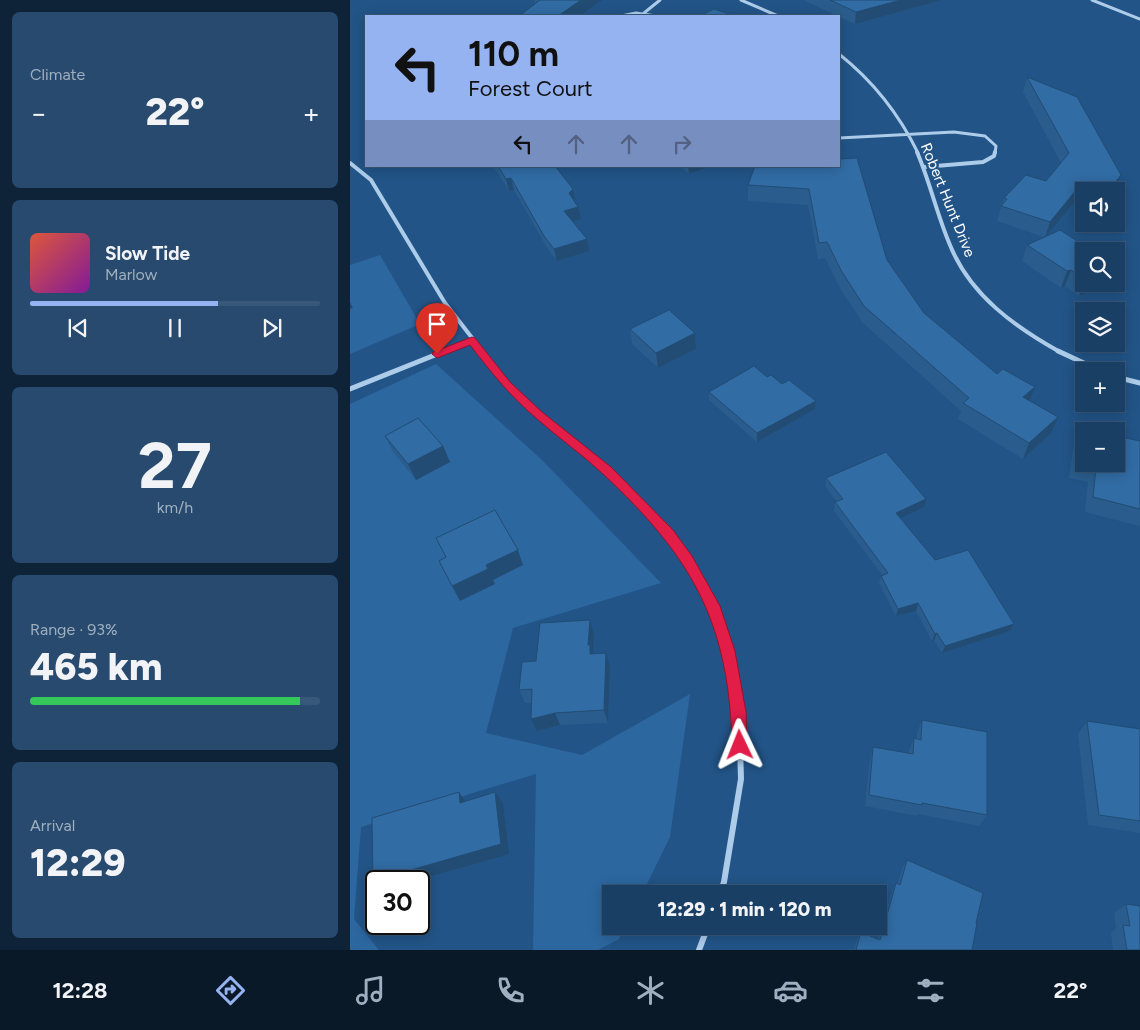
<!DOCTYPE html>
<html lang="en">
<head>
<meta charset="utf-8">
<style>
  :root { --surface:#1a3f65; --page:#274a6e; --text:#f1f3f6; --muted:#9fafbf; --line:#385879; --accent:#95b2f1 }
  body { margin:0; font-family:Figtree,sans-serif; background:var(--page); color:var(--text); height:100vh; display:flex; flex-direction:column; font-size:19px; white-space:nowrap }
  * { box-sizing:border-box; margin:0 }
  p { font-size:16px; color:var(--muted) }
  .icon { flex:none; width:28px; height:28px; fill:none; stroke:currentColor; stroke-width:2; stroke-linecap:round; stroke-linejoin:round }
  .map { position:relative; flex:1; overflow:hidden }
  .details { display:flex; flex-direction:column; gap:12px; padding:12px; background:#0e2338; width:350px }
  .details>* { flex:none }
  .banner { position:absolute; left:15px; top:15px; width:475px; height:152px; border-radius:0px; box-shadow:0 2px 12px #0003,0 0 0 1px var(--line); background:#95b2f1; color:#111; overflow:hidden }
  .fabs { position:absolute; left:725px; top:182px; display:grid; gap:10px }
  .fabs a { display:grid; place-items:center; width:50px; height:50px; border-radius:0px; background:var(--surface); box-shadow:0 2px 12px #0003,0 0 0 1px var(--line); font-size:25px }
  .speed { position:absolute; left:15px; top:870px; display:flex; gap:10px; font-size:25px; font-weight:700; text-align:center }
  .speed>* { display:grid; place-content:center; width:65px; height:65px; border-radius:50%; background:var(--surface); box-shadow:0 2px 12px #0003,0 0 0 1px var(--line); line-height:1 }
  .speed .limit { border:2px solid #111; border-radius:8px; background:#fff; color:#111 }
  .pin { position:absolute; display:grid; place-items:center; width:42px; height:42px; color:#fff; margin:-51px -21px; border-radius:50% 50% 50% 0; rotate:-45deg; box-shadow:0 0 5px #0007 }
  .pin .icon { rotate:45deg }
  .me { position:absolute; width:55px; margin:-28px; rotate:358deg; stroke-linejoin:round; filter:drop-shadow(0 0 4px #0008) }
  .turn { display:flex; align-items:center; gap:18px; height:105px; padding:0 20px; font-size:22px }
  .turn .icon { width:65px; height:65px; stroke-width:2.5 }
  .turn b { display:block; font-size:35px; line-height:42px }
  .lanes { display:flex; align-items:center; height:48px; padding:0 20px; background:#0003; justify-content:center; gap:25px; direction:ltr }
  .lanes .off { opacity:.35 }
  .big { font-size:38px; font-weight:800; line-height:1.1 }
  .details .widget { flex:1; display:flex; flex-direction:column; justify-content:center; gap:8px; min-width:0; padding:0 18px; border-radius:8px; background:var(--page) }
  .details .dial { align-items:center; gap:0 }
  .dial b { font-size:65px; line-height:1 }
  .song { display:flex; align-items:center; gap:15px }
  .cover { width:60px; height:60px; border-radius:8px; background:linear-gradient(135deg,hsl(10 70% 55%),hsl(290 70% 35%)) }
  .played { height:5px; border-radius:2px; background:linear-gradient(90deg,var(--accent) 65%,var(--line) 65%) }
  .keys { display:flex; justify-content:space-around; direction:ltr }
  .heat { display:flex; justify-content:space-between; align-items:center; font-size:28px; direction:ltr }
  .charge { height:8px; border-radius:4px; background:linear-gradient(90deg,#34c759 93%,var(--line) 0) }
  .trip { position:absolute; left:252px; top:885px; width:285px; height:50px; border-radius:0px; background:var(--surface); box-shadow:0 2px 12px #0003,0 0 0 1px var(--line); font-weight:800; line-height:50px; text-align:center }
  .dock { display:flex; height:80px; justify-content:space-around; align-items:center; background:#0a1928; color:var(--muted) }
  .dock .icon { width:35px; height:35px }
  .dock .on { color:var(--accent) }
  .dock b { font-size:22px; color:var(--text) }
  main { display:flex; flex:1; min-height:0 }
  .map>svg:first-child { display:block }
</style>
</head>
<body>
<main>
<section class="details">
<div class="widget"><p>Climate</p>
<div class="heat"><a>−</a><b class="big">22°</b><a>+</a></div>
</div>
<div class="widget">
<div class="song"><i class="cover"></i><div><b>Slow Tide</b><p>Marlow</p></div></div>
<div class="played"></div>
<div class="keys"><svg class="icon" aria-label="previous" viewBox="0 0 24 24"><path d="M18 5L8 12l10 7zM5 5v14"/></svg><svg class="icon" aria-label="pause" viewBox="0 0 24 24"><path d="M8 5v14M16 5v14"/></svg><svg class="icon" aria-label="next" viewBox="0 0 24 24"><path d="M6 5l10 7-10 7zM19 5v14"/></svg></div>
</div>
<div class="widget dial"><b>27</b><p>km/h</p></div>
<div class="widget"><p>Range · 93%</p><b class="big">465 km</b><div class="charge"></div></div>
<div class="widget"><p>Arrival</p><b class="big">12:29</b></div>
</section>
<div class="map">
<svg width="790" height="950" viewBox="0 0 790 950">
  <rect width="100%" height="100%" fill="#225487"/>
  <!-- green -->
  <path fill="#2c679f" d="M30,255L70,324L0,354V265Z
    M86,364L192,460L311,583L163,628L136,733L232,755L340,694L320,837L292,894H261V926H275L269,939L248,950H183L186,774L11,827L4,919L29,950H0V404Z"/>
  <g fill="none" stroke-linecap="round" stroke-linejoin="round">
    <!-- street-far3 -->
    <path stroke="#acccea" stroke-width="3" d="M391,0L428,16
      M742,0L790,19
      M294,13L310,0
      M271,16L286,13L306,16
      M489,54C523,81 549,114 568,153
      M489,138L604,132L635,136L646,146L645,153"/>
    <!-- street-far2 -->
    <path stroke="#acccea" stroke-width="4" d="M567,152C580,182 587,215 600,245C620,295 665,327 710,352
      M0,163L21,180L95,303L133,352
      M574,167L633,162L644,156L645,152
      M92,352L122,340"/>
    <!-- street-far1 -->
    <path stroke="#acccea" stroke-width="5" d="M132,351L157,384L189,415L257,470L318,533L338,560L365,612
      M708,351L751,371
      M766,377L790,383
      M0,389L95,351"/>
    <!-- street -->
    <path stroke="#acccea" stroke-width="6" d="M365,611L378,651L389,711L391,779L374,882L370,894
      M349,950L358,926"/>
  </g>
  <!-- wall -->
  <path fill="#2a5d8d" d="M184,0H252L185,4Z
    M453,0H592L505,24Z
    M677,77L765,190L764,191H734V202L726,200L697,236L734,251V284H753L729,296L715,286L711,288L672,261L677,245L693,237L647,221L654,198L696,181L711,163L673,92Z
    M143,166H205L225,201L231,219L222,221L239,251L207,261L197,248L164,190L159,191Z
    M329,166H360L339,174Z
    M489,166L537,260L574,313L647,374L685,387L680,401L701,433L673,459L608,419L611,411L512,322L490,288L475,258L468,259L458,205L398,201V185Z
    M280,329L345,333L346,349L308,368L282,344Z
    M417,377L432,384L466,401L465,409L407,442L359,400V392Z
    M732,427L790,441V526L735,512L738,482L719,478L724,443Z
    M35,436L93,446L100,462L66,480L43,452Z
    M476,478L574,507L551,518L585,560L664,624L660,631L592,653L584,641H582L566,611L546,616L529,583L531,576L532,575L484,511L485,502H487L475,486Z
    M240,620L244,634L243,654L260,667L258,723L210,725L187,731L181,703H175L169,690L186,661Z
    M572,720L637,815L629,826L568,814L567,816L515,806L520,759L523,747L559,754V751L564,738L567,739V733Z
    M737,721L790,729V833L738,825L728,734Z
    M557,860L626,923L622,950H504L507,939L511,932L528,939L542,892L546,883L548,884L552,869Z
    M776,904L790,950H763L761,933L766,929L764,913Z"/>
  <!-- shaded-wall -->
  <path fill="#224c73" d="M231,0H252L229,16H208Z
    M551,0H592L505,24L506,12Z
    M338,166H360L339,174Z
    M771,175L764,191H759Z
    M161,178L164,190L159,191L156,179Z
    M731,184L726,200L695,238L700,222Z
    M223,189L225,201L222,205L219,193Z
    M228,207L231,219L216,223L214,211Z
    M237,239L239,251L207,261L204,249Z
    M721,270L715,286L711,288L717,271Z
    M734,284H753L729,296Z
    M0,302L3,308L0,309Z
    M345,333L346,349L308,368L306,353Z
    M685,387L679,403L673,397Z
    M466,401L465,409L407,442V433Z
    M708,417L701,433L673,459L679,443Z
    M93,446L100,462L66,480L58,464Z
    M576,499L574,507L545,521L546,513Z
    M168,550L173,565L143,580L145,584L110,601L102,586L136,565Z
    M568,603L566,611L546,616L548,609Z
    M240,620L244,634L243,654H240L238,645Z
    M664,624L660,631L592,653L595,646Z
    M587,633L584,641H582L585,634Z
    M256,653L260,667L258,723L254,710Z
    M205,713L210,725L187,731L181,719Z
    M109,792L117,804L110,803Z
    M145,792L153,803L159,854L64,881H26V883L23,881Z"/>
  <!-- building -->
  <path fill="#316ca4" stroke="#224c73" d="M190,0H231L208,16H169Z
    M480,0H551L506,12Z
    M364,9L385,16H350Z
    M677,77L727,97L771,175L759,191H755L731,184L700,222L651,206L657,199L654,198L676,175L696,181L719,153Z
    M507,158L537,260L574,313L647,374L653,369L685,387L673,397L708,417L679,443L613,403L619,398L514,306L492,272L477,242L469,243L459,189L398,185L405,166H489V159Z
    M148,166H205L223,189L219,193L228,207L214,211L237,239L204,249L194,236L161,178L156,179Z
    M710,230L743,251H734V279L721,270L717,271L677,245Z
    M319,310L345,333L306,353L280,329Z
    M404,366L417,377L421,375L432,384L439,380L466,401L407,433L359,392Z
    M68,418L93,446L58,464L35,436Z
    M732,427L748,431H734V464L727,462Z
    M766,436L790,441V509L743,497L746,467L734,464H766Z
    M536,452L576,499L546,513L585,560L618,550L664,624L595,646L587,633L585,634L568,603L548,609L531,576L538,573L485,502L493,499L476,478Z
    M145,510L168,550L136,565L138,569L102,586L89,561L96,557L86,538Z
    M240,620L238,645H240V654L256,653L254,710L205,713L181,719L182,689L169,690L172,662L186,661L190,623Z
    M572,720L637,732V815L572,803V805L519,795L523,747L563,754L564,738L571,740Z
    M737,721L790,729V821L749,815Z
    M109,792L110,803L145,792L151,844L23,881L22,818Z
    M557,860L633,893L626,923H627L622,950H506L511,932L530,940L546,883L550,885Z
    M776,904L790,906V950H777L773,925L780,926Z"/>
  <!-- route -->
  <path fill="#e11d48" stroke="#92132f" d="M122,337L125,338L160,382L192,412L261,467L323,530L342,556L370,606L385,651L396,712L397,745L395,750L390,752L385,750L382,745C379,622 342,557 253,474C232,454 207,437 186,418C160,396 140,371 120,345L87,358L82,354L83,352Z"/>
  <g text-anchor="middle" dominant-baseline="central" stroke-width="5" stroke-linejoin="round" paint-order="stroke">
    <!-- far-street labels -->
    <g font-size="15" fill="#fff" stroke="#225487">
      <text transform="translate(598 200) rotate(68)">Robert Hunt Drive</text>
    </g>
  </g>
</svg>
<div class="fabs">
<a><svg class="icon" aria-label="sound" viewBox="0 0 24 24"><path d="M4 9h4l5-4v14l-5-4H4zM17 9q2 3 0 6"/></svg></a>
<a><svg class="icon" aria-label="search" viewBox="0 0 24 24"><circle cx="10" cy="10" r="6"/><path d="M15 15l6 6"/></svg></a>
<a><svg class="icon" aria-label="layers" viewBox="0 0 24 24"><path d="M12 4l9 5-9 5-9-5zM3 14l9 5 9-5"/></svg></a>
<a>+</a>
<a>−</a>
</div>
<div class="speed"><div class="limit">30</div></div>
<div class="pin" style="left:87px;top:354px;background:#d93025"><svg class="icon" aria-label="arrive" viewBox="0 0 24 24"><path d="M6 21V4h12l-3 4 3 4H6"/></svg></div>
<svg class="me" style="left:390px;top:745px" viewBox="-20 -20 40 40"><path d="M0-17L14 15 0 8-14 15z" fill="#e11d48" stroke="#fff" stroke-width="4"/></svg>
<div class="trip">12:29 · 1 min · 120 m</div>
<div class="banner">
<div class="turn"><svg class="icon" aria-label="left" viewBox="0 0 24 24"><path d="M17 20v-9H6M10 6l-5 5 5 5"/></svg><div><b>110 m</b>Forest Court</div></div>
<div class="lanes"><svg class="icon" aria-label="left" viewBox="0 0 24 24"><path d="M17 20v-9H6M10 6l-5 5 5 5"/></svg><svg class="icon off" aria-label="ahead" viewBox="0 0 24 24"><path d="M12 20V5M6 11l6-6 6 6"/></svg><svg class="icon off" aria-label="ahead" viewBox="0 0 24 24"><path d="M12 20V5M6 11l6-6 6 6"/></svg><svg class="icon off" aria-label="right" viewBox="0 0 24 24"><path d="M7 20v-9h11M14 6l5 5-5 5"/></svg></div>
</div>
</div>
</main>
<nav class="dock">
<b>12:28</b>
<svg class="icon on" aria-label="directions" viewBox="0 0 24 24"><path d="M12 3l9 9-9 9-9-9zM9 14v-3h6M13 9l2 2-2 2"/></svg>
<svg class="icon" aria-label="music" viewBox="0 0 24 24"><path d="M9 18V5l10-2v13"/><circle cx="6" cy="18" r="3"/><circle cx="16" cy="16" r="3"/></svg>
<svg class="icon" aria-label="phone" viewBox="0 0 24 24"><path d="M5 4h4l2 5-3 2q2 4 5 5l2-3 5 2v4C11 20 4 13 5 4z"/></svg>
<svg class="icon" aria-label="climate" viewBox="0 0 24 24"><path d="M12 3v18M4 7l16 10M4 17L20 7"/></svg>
<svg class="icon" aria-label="car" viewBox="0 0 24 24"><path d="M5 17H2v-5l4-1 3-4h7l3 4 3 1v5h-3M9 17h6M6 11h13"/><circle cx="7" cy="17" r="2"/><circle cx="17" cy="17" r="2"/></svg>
<svg class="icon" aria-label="filters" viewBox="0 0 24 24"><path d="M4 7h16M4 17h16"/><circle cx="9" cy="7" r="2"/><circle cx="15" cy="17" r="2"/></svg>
<b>22°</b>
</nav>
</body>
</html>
